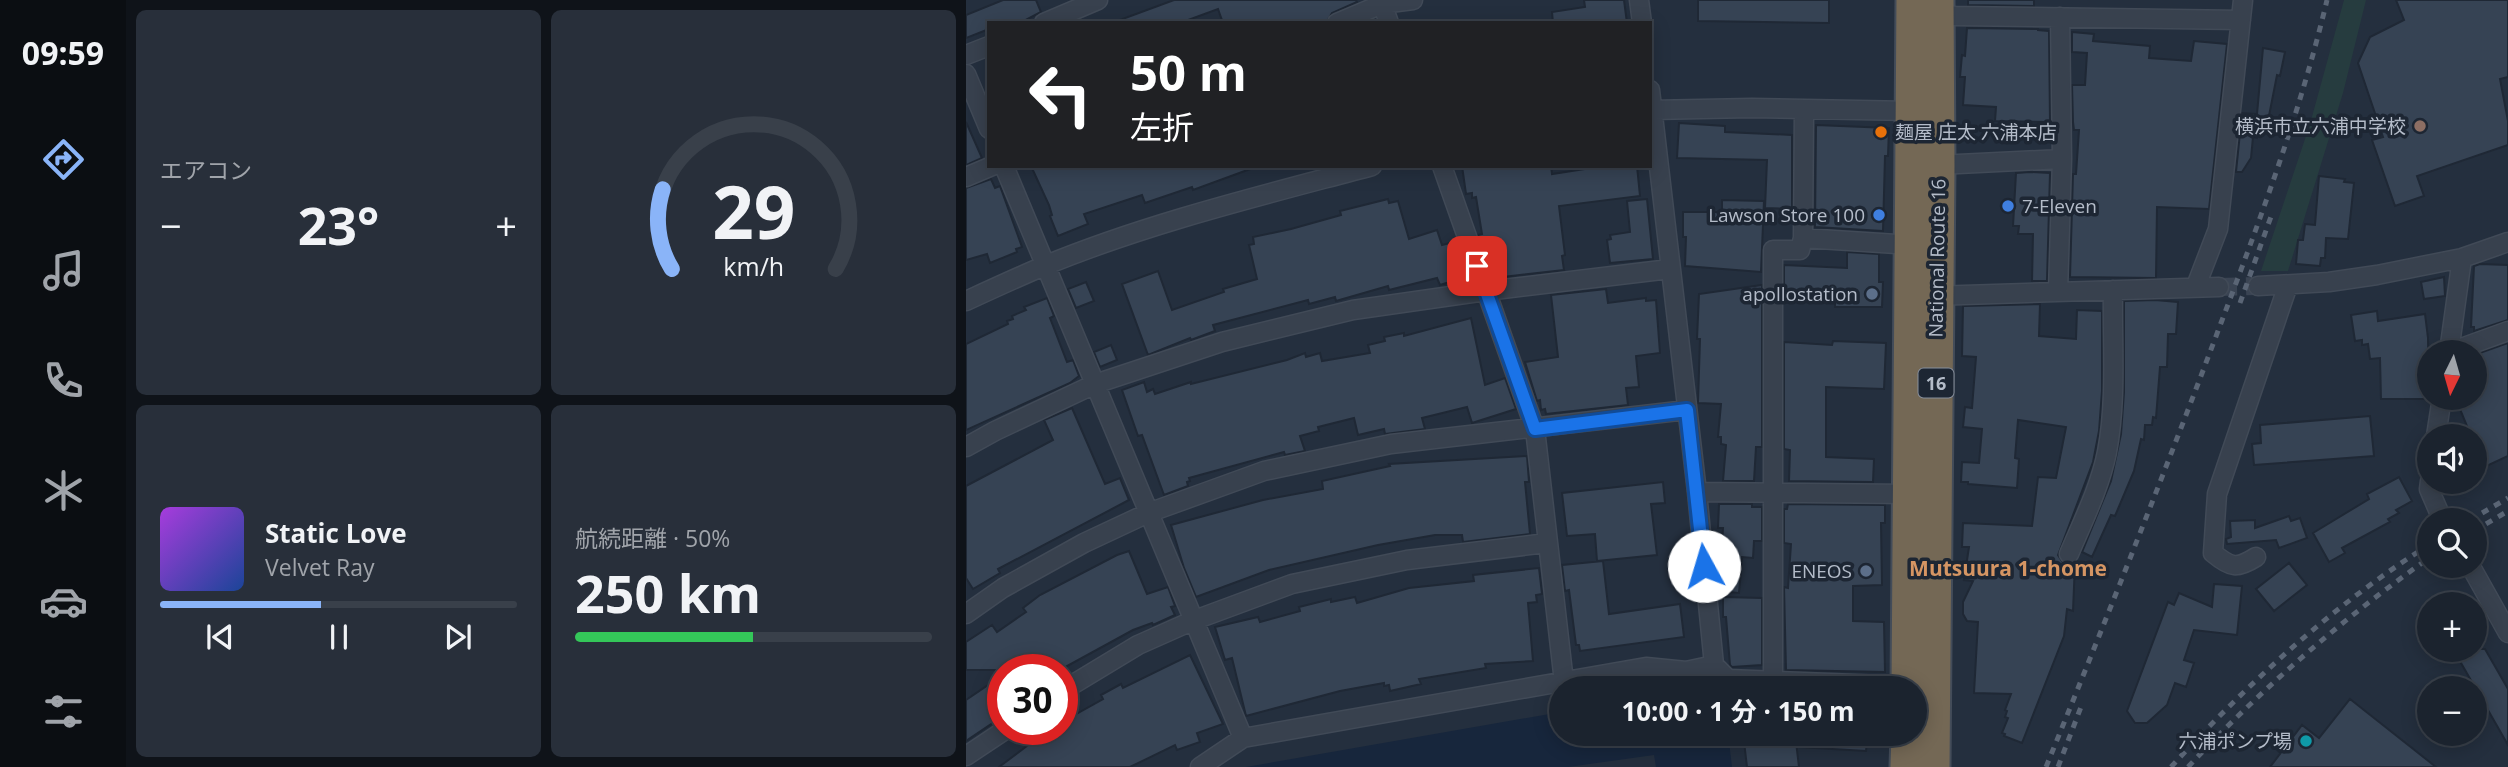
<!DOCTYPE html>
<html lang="ja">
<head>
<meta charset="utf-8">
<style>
  :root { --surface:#1b232e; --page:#282f3a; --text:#f1f3f6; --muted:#a0a4aa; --line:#39404a; --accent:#8ab4f8 }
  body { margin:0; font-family:"Open Sans","Noto Sans JP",sans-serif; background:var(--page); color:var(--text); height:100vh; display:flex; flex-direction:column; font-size:26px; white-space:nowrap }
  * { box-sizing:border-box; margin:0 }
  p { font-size:23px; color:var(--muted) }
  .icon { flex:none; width:38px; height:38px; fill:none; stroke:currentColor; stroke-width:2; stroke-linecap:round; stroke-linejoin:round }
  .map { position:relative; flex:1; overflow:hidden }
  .details { display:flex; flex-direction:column; gap:10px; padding:10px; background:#0f1319; width:840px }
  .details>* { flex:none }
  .hud { position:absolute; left:21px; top:21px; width:665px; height:147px; border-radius:0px; box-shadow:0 4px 18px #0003,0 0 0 2px var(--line); background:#202124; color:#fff; overflow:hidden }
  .needle { width:46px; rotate:185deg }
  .buttons { position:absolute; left:1451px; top:340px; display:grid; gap:14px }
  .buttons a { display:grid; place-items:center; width:70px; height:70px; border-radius:50%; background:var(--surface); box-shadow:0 4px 18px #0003,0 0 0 2px var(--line); font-size:35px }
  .speed { position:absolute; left:21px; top:654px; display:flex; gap:14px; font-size:35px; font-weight:700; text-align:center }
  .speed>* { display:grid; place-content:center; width:91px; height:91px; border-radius:50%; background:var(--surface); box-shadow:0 4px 18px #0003,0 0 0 2px var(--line); line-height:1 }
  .speed .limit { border:10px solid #d22; background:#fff; color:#111 }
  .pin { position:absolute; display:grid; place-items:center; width:60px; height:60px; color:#fff; margin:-30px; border-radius:14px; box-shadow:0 4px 10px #0006 }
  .me { position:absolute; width:77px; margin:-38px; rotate:354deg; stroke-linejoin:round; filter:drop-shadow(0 0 5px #0008) }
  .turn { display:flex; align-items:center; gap:24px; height:147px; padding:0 28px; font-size:32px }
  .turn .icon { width:91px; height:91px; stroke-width:2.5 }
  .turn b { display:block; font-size:49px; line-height:60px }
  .big { font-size:52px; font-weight:700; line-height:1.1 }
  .details .card { flex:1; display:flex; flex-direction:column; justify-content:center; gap:10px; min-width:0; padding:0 24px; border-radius:10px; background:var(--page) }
  .details .dial { align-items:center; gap:0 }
  .dial svg { height:182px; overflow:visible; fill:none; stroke:var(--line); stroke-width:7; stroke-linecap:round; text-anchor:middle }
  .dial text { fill:var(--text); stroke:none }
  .song { display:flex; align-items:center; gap:21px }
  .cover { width:84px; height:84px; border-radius:10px; background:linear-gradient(135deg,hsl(280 70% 55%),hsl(220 70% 35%)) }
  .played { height:7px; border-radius:4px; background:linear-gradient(90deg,var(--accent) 45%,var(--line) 45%) }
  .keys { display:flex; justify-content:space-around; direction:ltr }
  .heat { display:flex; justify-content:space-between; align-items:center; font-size:38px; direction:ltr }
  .charge { height:10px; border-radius:5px; background:linear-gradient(90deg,#34c759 50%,var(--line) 0) }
  .details .tiles { flex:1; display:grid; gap:10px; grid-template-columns:repeat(2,1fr) }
  .trip { position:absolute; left:583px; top:676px; width:378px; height:70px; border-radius:35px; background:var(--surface); box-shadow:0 4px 18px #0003,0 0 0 2px var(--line); font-weight:700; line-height:70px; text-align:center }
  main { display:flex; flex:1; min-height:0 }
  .dock { display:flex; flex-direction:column; width:126px; justify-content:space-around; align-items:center; background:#0b0e12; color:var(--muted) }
  .dock .icon { width:49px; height:49px }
  .dock .current { color:var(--accent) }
  .dock b { font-size:32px; color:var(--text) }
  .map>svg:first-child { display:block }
</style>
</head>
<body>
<main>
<nav class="dock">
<b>09:59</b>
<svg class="icon current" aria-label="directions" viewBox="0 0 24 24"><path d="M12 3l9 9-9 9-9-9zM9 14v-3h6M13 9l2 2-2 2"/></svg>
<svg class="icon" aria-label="music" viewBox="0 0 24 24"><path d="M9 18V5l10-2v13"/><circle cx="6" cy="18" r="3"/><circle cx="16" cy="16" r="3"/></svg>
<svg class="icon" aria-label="phone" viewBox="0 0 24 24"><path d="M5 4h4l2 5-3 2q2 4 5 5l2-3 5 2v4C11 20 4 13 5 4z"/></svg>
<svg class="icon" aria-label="climate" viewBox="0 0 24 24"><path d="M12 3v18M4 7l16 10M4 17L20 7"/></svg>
<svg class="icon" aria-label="car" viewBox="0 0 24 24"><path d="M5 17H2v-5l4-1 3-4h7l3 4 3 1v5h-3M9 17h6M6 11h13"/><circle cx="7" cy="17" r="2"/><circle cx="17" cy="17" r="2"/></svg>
<svg class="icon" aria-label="filters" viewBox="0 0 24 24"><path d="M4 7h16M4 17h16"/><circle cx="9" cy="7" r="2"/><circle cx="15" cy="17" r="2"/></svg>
</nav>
<section class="details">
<div class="tiles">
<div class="card"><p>エアコン</p>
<div class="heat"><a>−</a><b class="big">23°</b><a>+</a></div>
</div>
<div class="card dial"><svg viewBox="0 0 100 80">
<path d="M14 69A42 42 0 1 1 86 69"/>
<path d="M14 69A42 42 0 0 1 10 34" stroke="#8ab4f8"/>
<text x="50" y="56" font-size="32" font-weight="700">29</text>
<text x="50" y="72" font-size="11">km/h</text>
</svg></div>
<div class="card">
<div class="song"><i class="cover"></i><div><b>Static Love</b><p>Velvet Ray</p></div></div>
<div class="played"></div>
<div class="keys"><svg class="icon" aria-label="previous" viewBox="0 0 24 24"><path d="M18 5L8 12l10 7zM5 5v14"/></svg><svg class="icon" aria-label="pause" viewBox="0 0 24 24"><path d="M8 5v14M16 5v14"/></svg><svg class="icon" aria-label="next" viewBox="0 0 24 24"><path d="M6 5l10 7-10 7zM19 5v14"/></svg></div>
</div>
<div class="card"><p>航続距離 · 50%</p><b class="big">250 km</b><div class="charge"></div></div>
</div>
</section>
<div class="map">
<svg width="1542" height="767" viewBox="0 0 1542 767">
  <rect width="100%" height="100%" fill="#242f3e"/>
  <!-- green -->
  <path fill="#263c3f" d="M1378,0H1400L1377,93L1322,271H1295L1344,124Z"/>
  <!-- water -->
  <path fill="#17263c" d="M595,712V733H762L766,767H690L688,755L602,767H280Z"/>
  <!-- building -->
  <path fill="#364354" stroke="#1f2835" stroke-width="2" d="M37,0H70L75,12L54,23H23V29L0,38V15Z
    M208,0H390L391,2L366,13L360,23H257L252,9L214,23H152L151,21Z
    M618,0H658L661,23H587L586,12L619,7Z
    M732,0H863V23L732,21Z
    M1002,0H1068V6L1002,5Z
    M1430,0H1542V77L1534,79L1542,121V145L1451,176L1458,196L1429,206L1406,140L1417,137L1392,63L1404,37L1438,20Z
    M1001,28L1072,29V30L1083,31L1084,122L1029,121L1030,107L997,105L999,77H994L996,55L999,56Z
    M1106,32L1128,34L1127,41L1184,46L1183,58L1225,61L1228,41L1261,44L1243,209L1191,207L1190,278L1104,277L1107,174H1110L1113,130H1108L1107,122L1106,85H1119L1121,53L1106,52Z
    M1297,48L1319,52L1314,76L1311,75L1302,121L1293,119L1291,138L1287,137L1285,158L1276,172H1270L1276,113L1291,114Z
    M0,122L16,158L0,165Z
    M713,123L759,126V132L826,135V209L799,208L801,160L711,158Z
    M850,125L923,128L922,156H919L917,231L849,227Z
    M65,166H287V168L227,190L226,187L179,203L176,195L118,214L122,224L92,236L84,216L86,215L83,205Z
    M496,166H585L586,174L638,166H671L674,196L593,206L599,255L596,256L598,270L537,277L536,272L526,273L525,270L512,235L516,234L510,197L506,198V193L500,194Z
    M1064,172L1084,173L1081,281H1066L1067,234H1052L1053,226H1047L1050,173Z
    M1353,176L1379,179L1378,182L1388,183L1382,239L1360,238L1359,258H1355L1354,266L1330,264L1332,240H1337L1339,224L1349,225Z
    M25,179L29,188L34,186L56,247L50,249L51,252L24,263L21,254L0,260V188Z
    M422,199L423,203L432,201L443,239L471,230L476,245L491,241L503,276L474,285L471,278L423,290L422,286L370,301L369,297L343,304L342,300L247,325L249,331L225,340L224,338L182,355L156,284L192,271L206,310L258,292L257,289L291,279L283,245L288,244L287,237L325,229L375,215L374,211Z
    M681,199L687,259L644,263L641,240L645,239L644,235L664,232L661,201Z
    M756,200L798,201L795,272L719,266L720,237H717V212H756Z
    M881,252L913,254V282H917L916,307H869V295L818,293V265L881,268Z
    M1514,264L1542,265V320L1508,331V327H1505L1508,266Z
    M1478,277L1479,296L1458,299L1455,282Z
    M120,282L128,301L110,308L102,289Z
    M796,285V447H790L788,481H757L760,445L755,444V437H752L755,404L732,403L734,339H731L733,294Z
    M640,289L642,303L680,298V301L690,300L694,353L670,356L673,387L660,388L662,405L580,414L579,409L575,410L574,400L571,401L559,362L592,357L585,295Z
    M81,298L88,316L84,318L101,362L107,360L113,376L104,383L0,430V344L42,324L41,321L47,319L46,316L60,310L58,307Z
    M1189,300L1212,302L1210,334H1202L1201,367H1194L1190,418L1187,417L1186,425H1179L1178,440L1175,439L1168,471L1149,516L1145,515L1126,557L1116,552L1145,481L1155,434L1158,392V301Z
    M1074,304L1073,336L1110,339L1111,310L1136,311V391L1133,431L1127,462L1092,555L1098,564L1109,563L1107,611L1101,609L1098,636L1056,743L1038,736L1039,734L1036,733L1042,718L1039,717L1041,711L1039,710L1045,694L1008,693L1012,622L1001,621L997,614V602L1007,581L998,580L1003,547H996L997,523L1066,526L1072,477L1090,478L1100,427L1052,420L1049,458L1053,459L1051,488L1002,484V482H995L996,462L1013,463L1016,429L997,427L999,407L1006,408L1010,357L996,356L997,306Z
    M1411,311L1412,321L1459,314L1462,338L1463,399H1415L1414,358L1404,359L1402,344L1396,345V340L1389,341L1385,315Z
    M505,318L519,385L539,378L550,409L506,423L501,407L456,418L459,429L419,434L418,429L392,435L388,418L352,427L353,431L334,436L339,451L319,455L318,452L223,478L224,481L221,482L222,486L198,495L176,435L172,436L156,390L178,382L181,392L187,389L189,394L225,382V384L321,360L339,353L340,357L354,353L356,361L404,353L402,345L419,341L418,337L438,333V336Z
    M867,341L920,343L918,389L860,387V457L908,459L907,482L823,481L824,450L818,449V342L866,345Z
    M1542,343V456L1508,472V436H1505L1489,397H1508V355Z
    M145,345L151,360L134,367L128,352Z
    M106,408L139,484L154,478L163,500L32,569L34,573L7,589L0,578V486L87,440L78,420Z
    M1404,416L1408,456L1288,465L1286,444L1295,443L1294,425Z
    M561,456L563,482H559L564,534L497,542L496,535H469L412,545L303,570L230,597L218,568L205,525L297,500L357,489L356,481L424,466L423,464Z
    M1433,477L1446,501L1430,510L1433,513L1422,519L1424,522L1376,548L1379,553L1363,562L1347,533L1403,499L1401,494Z
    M697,482L699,503L685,504L691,555L631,561L629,534L601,536L596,493Z
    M753,504H786V507H796V541H788L787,558L776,557L773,593L753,591L757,528H752Z
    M822,504L919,505V523H915L916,585L887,586V621L918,622L919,672L820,670L818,587L822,588L825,544L818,543V509H821Z
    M1323,516L1325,521L1334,518L1341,538L1313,548L1310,540L1261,544L1260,539L1265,537L1264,521L1289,520V528Z
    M163,551L181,594L202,587L209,606L205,607L209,615L187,625L186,623L167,630L94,670H0V642L26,625L31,632L60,612L57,608L74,595L151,555Z
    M637,561L643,614L714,604L718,637L614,651L613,645H610L603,590L599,591L596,565Z
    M1323,563L1341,585L1308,611L1290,589Z
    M573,568L576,594L570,595L571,602L562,603L567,661L519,664L520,668L453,679L455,684L424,691L423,685L418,686V683L374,691L280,716L266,658L259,660L249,627L292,617L294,622L334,611L333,607L365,599V602L389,597L391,603L443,588L508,581L507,575Z
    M1248,584L1276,586L1271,635L1228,630L1218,660L1228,663L1220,687L1209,683L1201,705L1181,723H1169L1161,711L1202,602L1208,605L1213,593L1246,607Z
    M757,597L796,598V665L766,667L764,665L760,617H757Z
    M1487,649H1519L1542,689V745Z
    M224,655L257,724L231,733L234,742L211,750L209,745L164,767H33L82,730H96V722L137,699L135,695L155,684L157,688Z
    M37,675V716L0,741V700Z
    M1384,699L1470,767H1304L1336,725L1353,738Z
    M777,733H829L833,767H781Z
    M833,733H902L900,751L833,747Z"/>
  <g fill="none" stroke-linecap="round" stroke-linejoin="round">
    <!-- street-tunnel -->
    <path stroke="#3a4453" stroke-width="18" stroke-dasharray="18 9" stroke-linecap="butt" d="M1253,287L1292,286"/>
    <!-- street casing -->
    <g stroke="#414a57" stroke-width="21">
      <path id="street" d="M415,0L423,23
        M673,0L676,23
        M971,13L989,16L1275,20
        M78,23L132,0
        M371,23L416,4L447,0
        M0,55L23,46
        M0,74L23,129
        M684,90L731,492L748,665L762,679L942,686
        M684,110L786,108L946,111
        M972,165L1096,159
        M38,166L277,738
        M476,166L569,429L598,682
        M0,177L26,166
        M837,238L838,109
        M1230,286L1252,229L1277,0
        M1292,286L1363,282L1411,275L1496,258L1542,242
        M1092,292L1096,159L1094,17
        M966,296L1253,287
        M0,301C26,289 52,277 78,266C182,223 298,195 406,166
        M1483,352L1496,258
        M1484,352L1542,331
        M1470,436L1476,397
        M0,447L29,431L129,384L256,342L387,310L520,291L704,269
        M1464,481L1463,489L1476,519
        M731,492L943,494
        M1103,554C1117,521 1134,487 1141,452C1151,400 1146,343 1147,290
        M1290,557C1271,569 1265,568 1247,553L1251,494L1322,285
        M1504,565L1542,633
        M0,614L37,588L118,543L182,513L298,471L425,444L721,410
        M807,682V250H834L837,238L946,245
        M96,691L172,645L226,621L326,584L441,560L581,543
        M0,756L39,730
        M234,767L277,738L680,667L720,671L748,665"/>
    </g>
    <!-- highway casing -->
    <g stroke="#434c59" stroke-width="37">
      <path id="highway" d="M942,688L947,0
        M941,767L942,733
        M967,767L972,165L971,0"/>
    </g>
    <!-- street -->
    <use href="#street" stroke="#38414e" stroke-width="18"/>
    <!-- highway -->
    <use href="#highway" stroke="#746855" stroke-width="33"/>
    <!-- rail -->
    <path stroke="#5a6575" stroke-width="5" stroke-dasharray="7 7" stroke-linecap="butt" d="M1274,303L1307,211
      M1504,520L1542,498
      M1508,531L1542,511
      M1080,767C1140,620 1199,472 1255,323C1295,217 1335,110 1361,0
      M1092,767L1115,707
      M1205,767C1281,684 1367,605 1463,545
      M1222,767C1295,689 1375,620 1463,558"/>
  </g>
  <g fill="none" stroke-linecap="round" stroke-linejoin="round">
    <!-- route casing -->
    <g stroke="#114b97" stroke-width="18">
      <path id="route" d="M511,266L569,429L721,410L738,566"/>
    </g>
    <!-- route -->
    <use href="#route" stroke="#1a73e8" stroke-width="12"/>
  </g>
  <!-- markers -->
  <circle fill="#8d6e63" stroke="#1d2633" stroke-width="2.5" cx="1454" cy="126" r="7"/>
  <circle fill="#e8710a" stroke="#1d2633" stroke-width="2.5" cx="915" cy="132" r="7"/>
  <g fill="#3f7fe0" stroke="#1d2633" stroke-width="2.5">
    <circle cx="1042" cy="206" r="7"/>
    <circle cx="913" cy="215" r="7"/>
  </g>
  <g fill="#5c6f8a" stroke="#1d2633" stroke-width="2.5">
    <circle cx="906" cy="294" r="7"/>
    <circle cx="900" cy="571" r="7"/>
  </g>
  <circle fill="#0f9aa8" stroke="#1d2633" stroke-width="2.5" cx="1340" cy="741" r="7"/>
  <g text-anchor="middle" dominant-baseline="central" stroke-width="7" stroke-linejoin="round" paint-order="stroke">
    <!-- shield labels -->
    <rect fill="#1d2633" stroke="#878f9c" stroke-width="2" x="952.5" y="368.5" width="35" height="29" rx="5"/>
    <g font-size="18" font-weight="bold" fill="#b4bcc9">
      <text x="970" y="383">16</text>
    </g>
    <!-- poi labels -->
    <g font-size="19" fill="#b4bcc9" stroke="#1d2633" text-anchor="end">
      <text x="1440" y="126">横浜市立六浦中学校</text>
      <text x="929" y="132" text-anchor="start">麺屋 庄太 六浦本店</text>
      <text x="1056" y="206" text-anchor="start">7-Eleven</text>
      <text x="899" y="215">Lawson Store 100</text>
      <text x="892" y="294">apollostation</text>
      <text x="886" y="571">ENEOS</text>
      <text x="1326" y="741">六浦ポンプ場</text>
    </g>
    <!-- street labels -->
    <g font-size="19" fill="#b4bcc9" stroke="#1d2633">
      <text transform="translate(971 258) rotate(-89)">National Route 16</text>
    </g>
    <!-- neighbourhood labels -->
    <g font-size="21" font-weight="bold" fill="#d59563" stroke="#1d2633">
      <text x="1042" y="568">Mutsuura 1-chome</text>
    </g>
  </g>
</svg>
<div class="buttons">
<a><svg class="needle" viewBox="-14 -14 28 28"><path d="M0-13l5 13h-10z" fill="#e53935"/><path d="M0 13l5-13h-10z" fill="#a0a4aa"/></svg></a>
<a><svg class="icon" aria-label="sound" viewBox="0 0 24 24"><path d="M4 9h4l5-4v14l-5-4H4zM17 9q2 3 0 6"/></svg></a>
<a><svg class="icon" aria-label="search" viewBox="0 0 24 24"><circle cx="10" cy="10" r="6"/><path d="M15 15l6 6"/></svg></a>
<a>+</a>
<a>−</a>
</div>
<div class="speed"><div class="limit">30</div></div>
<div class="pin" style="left:511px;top:266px;background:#d93025"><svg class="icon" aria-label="arrive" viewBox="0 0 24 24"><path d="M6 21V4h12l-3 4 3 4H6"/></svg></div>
<svg class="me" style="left:738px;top:566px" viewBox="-20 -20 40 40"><circle r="19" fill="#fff"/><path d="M0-13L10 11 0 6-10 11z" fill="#1a73e8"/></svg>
<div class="trip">10:00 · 1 分 · 150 m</div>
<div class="hud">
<div class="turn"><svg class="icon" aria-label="left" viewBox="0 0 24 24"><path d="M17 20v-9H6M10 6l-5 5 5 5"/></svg><div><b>50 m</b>左折</div></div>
</div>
</div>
</main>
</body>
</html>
